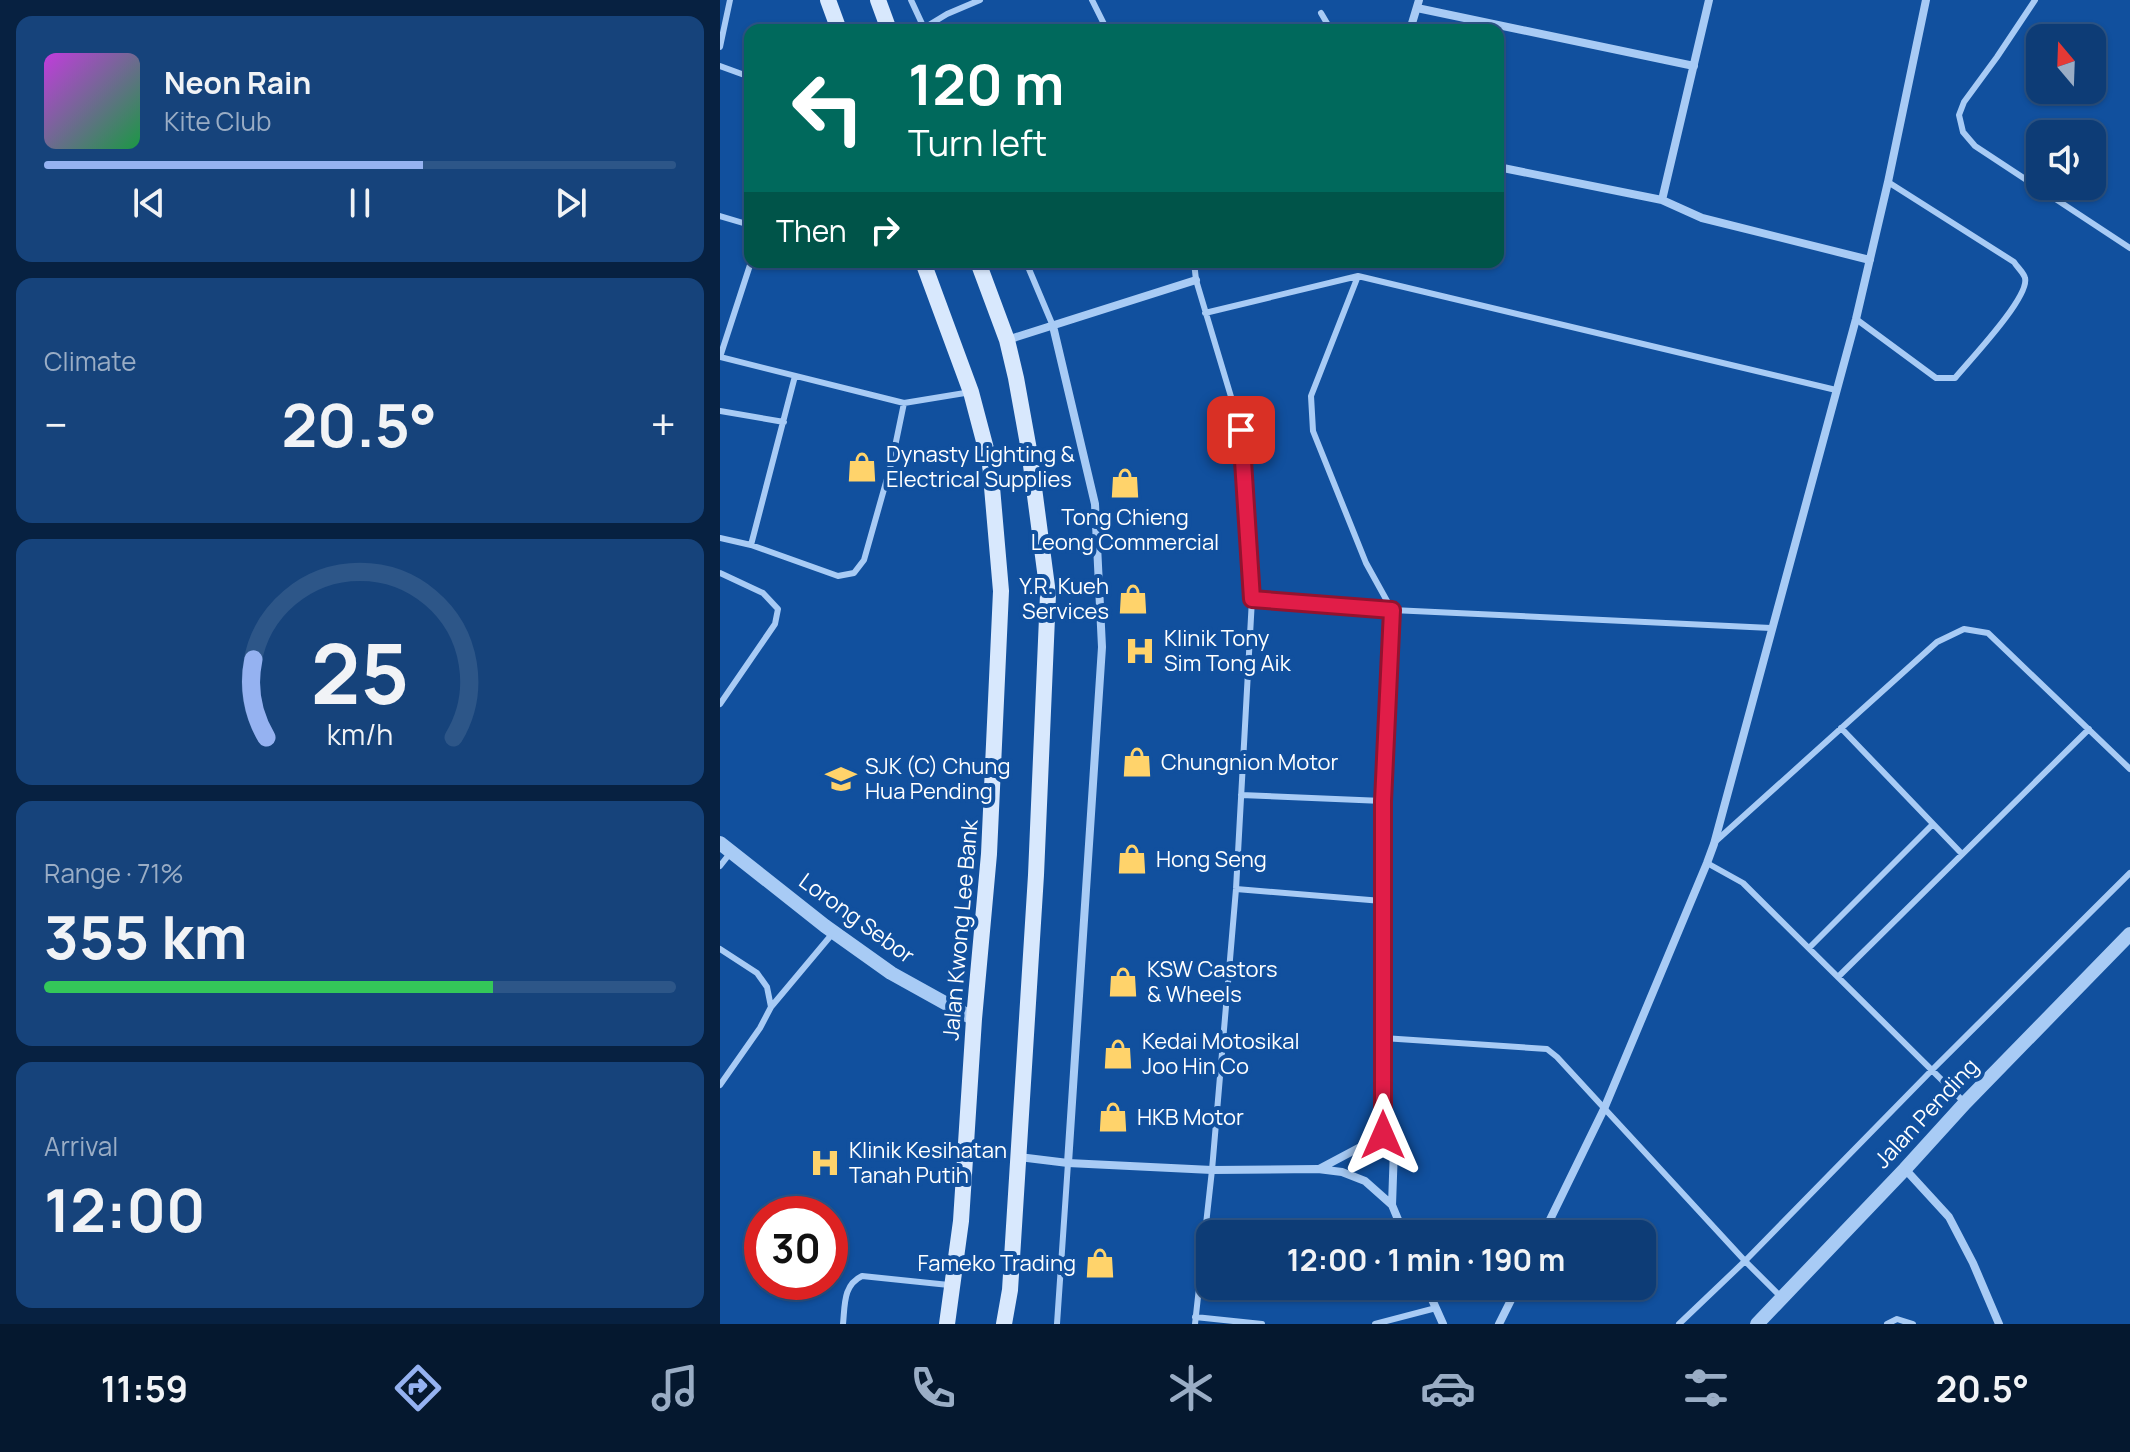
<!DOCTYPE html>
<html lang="en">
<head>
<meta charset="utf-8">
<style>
  :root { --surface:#0d3c76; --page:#16437b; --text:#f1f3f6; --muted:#9aadc5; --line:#2d5688; --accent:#95b2f1 }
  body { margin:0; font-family:Manrope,sans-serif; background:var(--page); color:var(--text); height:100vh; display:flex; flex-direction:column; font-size:30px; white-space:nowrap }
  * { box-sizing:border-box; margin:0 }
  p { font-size:26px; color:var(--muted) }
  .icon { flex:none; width:44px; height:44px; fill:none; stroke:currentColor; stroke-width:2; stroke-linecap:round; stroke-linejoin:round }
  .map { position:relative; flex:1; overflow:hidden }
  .details { display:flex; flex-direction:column; gap:16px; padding:16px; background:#072141; width:720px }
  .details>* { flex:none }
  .hud { position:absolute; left:24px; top:24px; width:760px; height:244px; border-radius:16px; box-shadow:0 2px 6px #0004,0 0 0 2px var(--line); background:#00695c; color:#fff; overflow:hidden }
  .needle { width:52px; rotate:341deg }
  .buttons { position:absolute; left:1306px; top:24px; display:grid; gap:16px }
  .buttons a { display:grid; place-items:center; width:80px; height:80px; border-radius:16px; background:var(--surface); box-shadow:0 2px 6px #0004,0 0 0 2px var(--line); font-size:40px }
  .speed { position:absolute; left:24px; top:1196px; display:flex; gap:16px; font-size:40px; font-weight:700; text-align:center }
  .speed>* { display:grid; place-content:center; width:104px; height:104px; border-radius:50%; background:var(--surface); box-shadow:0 2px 6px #0004,0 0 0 2px var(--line); line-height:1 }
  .speed .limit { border:12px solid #d22; background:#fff; color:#111 }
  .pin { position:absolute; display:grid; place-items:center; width:68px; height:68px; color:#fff; margin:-34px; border-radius:16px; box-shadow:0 4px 12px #0006 }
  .me { position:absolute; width:88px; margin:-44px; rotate:0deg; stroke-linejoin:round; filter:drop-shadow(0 0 6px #0008) }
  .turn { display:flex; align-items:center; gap:28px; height:168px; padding:0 32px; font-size:36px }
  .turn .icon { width:104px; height:104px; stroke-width:2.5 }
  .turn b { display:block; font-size:56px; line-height:68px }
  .then { display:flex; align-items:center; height:76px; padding:0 32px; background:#0003; gap:16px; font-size:30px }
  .big { font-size:60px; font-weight:700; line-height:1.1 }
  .details .widget { flex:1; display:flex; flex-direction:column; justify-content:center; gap:12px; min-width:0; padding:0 28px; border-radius:16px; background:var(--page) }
  .details .dial { align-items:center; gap:0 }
  .dial svg { height:208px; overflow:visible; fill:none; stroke:var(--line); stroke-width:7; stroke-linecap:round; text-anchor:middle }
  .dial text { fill:var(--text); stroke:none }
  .song { display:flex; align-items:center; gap:24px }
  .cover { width:96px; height:96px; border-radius:12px; background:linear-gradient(135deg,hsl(290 70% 55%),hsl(140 70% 35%)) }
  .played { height:8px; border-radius:4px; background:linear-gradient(90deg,var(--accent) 60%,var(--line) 60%) }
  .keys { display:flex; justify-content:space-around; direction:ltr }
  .heat { display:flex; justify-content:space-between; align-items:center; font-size:44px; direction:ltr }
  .charge { height:12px; border-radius:6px; background:linear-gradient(90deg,#34c759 71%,var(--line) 0) }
  .trip { position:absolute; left:476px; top:1220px; width:460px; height:80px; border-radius:16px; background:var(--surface); box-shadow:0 2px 6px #0004,0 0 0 2px var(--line); font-weight:700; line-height:80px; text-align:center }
  .menu { display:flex; height:128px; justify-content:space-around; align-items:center; background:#05182f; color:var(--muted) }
  .menu .icon { width:56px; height:56px }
  .menu .active { color:var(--accent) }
  .menu b { font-size:36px; color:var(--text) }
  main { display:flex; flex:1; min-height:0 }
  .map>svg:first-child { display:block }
</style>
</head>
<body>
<main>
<section class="details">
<div class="widget">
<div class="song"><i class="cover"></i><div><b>Neon Rain</b><p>Kite Club</p></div></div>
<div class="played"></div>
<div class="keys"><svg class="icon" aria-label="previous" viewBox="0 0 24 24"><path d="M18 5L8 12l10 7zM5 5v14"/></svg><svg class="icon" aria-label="pause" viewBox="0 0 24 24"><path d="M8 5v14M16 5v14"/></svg><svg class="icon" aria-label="next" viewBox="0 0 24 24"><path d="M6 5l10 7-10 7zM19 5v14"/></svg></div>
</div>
<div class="widget"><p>Climate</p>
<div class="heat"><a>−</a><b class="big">20.5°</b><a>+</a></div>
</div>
<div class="widget dial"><svg viewBox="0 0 100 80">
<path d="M14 69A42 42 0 1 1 86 69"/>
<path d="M14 69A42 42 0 0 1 9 39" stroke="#95b2f1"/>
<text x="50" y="56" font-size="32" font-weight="700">25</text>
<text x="50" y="72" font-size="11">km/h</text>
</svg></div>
<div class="widget"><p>Range · 71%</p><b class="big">355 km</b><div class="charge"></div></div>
<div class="widget"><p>Arrival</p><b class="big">12:00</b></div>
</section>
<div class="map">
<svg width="1410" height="1324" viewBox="0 0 1410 1324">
  <rect width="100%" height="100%" fill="#11509e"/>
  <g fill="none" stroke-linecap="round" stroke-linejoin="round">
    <!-- service -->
    <path stroke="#a8cbf5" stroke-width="6" d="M191,0L204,28L227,14L260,0
      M372,0L387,30
      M1315,0L1277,57L1244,102L1239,115L1243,132L1255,146L1410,248
      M601,13L611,30
      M0,47L10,0
      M0,66L30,77
      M0,216L30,225
      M31,262L0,357L184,403L251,392
      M306,262L333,326
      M474,262L476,280L521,430L532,599L516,889L492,1170L475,1324
      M638,276L591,396L593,431L646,563L672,610
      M485,313L638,276L1116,390
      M1136,319L1216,378H1235C1249,361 1310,297 1305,278C1304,273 1297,267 1294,262L1168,182
      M0,411L64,422
      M0,538L31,545L118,576L134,573L144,560L172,461L184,403
      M31,545L75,376
      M0,573L43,593L58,609L55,624L0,704
      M532,599L672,610L1051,628
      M1121,728L1242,854
      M521,795L663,801
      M996,841L1217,642L1244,629L1268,633L1410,769
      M987,863L1023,883L1244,1102
      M0,866L11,852
      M516,889L662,901
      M1089,948L1213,824
      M0,949L37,973L47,987L51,1007L40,1028L0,1085
      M1118,977L1369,729
      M51,1007L113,933
      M663,1038L827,1049L837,1057L1025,1261L1062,1298
      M475,1317L542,1324
      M123,1324C125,1305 123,1285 142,1276L229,1285
      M337,1324L348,1163
      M655,1324L716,1308
      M959,1324L1025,1261L1212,1070L1410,873
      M1167,1324L1177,1319L1193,1324"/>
    <!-- minor -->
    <path stroke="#a8cbf5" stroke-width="8" d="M697,8L974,66
      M690,30L699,0
      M778,167L942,200L982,218L1150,260
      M942,200L989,0
      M333,326L375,504L382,647L348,1163
      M287,340L476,280
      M672,610L663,801V1135L671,1140L674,1148L672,1205L684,1234
      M299,1157L348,1163L492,1170L598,1169L622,1172L645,1181L672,1205
      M599,1169L663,1135
      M1185,1169L1229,1217L1253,1263L1279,1324
      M823,1234L884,1109L987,863L994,844L1136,319L1168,182L1206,0
      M706,1286L723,1324
      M779,1324L798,1286"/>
    <!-- tertiary -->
    <path stroke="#a8cbf5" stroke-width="14" d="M0,843L105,926L171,973L254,1019
      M1037,1324L1185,1169L1245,1103L1410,934"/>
    <!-- secondary -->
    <path stroke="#d8e8fd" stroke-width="16" d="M108,0L119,30
      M158,0L169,30
      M203,262L251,392L270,464L281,591L269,854L254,1019L241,1221L227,1324
      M258,262L287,340L296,378L309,450L328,594L316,875L290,1290L284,1324"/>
  </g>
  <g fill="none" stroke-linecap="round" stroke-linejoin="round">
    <!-- route casing -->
    <g stroke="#92132f" stroke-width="20">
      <path id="route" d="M521,430L532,599L672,610L663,801V1135"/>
    </g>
    <!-- route -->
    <use href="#route" stroke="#e11d48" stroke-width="14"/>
  </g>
  <!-- icons -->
  <defs>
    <g id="shop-bare" transform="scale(2.4)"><path d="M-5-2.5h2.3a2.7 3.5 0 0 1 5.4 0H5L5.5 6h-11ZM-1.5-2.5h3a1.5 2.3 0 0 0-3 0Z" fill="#ffd36b" stroke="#11509e" stroke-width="2.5" paint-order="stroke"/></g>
    <g id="hospital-bare" transform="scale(2.4)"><path d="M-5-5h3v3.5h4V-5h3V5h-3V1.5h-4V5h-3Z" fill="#ffd36b" stroke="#11509e" stroke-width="2.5" paint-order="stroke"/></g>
    <g id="school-bare" transform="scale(2.4)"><path d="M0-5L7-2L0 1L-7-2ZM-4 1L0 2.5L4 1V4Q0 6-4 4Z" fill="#ffd36b" stroke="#11509e" stroke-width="2.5" paint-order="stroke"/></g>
  </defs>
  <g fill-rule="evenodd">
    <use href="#shop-bare" x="142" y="467"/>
    <use href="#shop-bare" x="405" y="483"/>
    <use href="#shop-bare" x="413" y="599"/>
    <use href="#hospital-bare" x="420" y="651"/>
    <use href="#shop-bare" x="417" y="762"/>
    <use href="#school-bare" x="121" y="779"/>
    <use href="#shop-bare" x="412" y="859"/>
    <use href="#shop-bare" x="403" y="982"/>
    <use href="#shop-bare" x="398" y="1054"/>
    <use href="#shop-bare" x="393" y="1117"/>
    <use href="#hospital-bare" x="105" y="1163"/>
    <use href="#shop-bare" x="380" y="1263"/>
  </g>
  <g text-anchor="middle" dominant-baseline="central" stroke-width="8" stroke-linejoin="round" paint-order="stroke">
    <!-- poi labels -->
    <g font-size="22" fill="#fff" stroke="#11509e" text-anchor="start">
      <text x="166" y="454">Dynasty Lighting &amp;<tspan x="166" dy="25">Electrical Supplies</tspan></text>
      <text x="405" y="517" text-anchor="middle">Tong Chieng<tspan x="405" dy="25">Leong Commercial</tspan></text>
      <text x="389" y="586" text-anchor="end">Y.R. Kueh<tspan x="389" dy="25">Services</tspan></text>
      <text x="444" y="638">Klinik Tony<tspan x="444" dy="25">Sim Tong Aik</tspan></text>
      <text x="441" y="762">Chungnion Motor</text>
      <text x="145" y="766">SJK (C) Chung<tspan x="145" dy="25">Hua Pending</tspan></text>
      <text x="436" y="859">Hong Seng</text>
      <text x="427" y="969">KSW Castors<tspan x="427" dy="25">&amp; Wheels</tspan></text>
      <text x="422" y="1041">Kedai Motosikal<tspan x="422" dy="25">Joo Hin Co</tspan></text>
      <text x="417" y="1117">HKB Motor</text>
      <text x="129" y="1150">Klinik Kesihatan<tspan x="129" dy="25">Tanah Putih</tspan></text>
      <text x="356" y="1263" text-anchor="end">Fameko Trading</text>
    </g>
    <!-- street labels -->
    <g font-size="22" fill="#fff" stroke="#11509e">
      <text transform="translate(137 918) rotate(36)">Lorong Sebor</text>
      <text transform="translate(240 930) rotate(-85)">Jalan Kwong Lee Bank</text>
      <text transform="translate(1206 1113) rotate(-47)">Jalan Pending</text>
    </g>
  </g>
</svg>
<div class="buttons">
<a><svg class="needle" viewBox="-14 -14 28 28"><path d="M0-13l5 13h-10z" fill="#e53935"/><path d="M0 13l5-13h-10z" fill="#9aadc5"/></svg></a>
<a><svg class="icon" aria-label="sound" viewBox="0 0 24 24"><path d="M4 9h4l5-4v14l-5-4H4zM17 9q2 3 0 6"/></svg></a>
</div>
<div class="speed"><div class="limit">30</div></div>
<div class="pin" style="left:521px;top:430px;background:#d93025"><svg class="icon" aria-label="arrive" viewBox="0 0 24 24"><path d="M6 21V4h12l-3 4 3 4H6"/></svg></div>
<svg class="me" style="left:663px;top:1135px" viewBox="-20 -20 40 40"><path d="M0-17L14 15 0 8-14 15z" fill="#e11d48" stroke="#fff" stroke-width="4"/></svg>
<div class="trip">12:00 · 1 min · 190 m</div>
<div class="hud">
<div class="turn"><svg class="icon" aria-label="left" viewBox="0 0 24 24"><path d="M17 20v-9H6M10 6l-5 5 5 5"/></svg><div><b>120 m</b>Turn left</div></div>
<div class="then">Then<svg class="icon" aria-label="right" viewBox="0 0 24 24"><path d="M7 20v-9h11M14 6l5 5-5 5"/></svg></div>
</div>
</div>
</main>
<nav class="menu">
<b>11:59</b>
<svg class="icon active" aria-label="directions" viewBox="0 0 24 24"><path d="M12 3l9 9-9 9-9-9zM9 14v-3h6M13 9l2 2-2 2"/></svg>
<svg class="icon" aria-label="music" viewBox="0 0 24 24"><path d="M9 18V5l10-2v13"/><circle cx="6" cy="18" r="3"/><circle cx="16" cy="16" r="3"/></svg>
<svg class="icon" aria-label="phone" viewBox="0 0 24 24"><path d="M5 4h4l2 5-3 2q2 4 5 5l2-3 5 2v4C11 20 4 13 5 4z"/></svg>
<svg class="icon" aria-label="climate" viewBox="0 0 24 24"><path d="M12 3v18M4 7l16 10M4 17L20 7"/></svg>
<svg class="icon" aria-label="car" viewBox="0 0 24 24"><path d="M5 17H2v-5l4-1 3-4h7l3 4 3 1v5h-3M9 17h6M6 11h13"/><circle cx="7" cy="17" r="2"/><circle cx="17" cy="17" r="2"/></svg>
<svg class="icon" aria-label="filters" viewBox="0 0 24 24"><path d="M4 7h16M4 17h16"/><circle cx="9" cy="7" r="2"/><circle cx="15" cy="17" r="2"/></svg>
<b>20.5°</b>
</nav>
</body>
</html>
